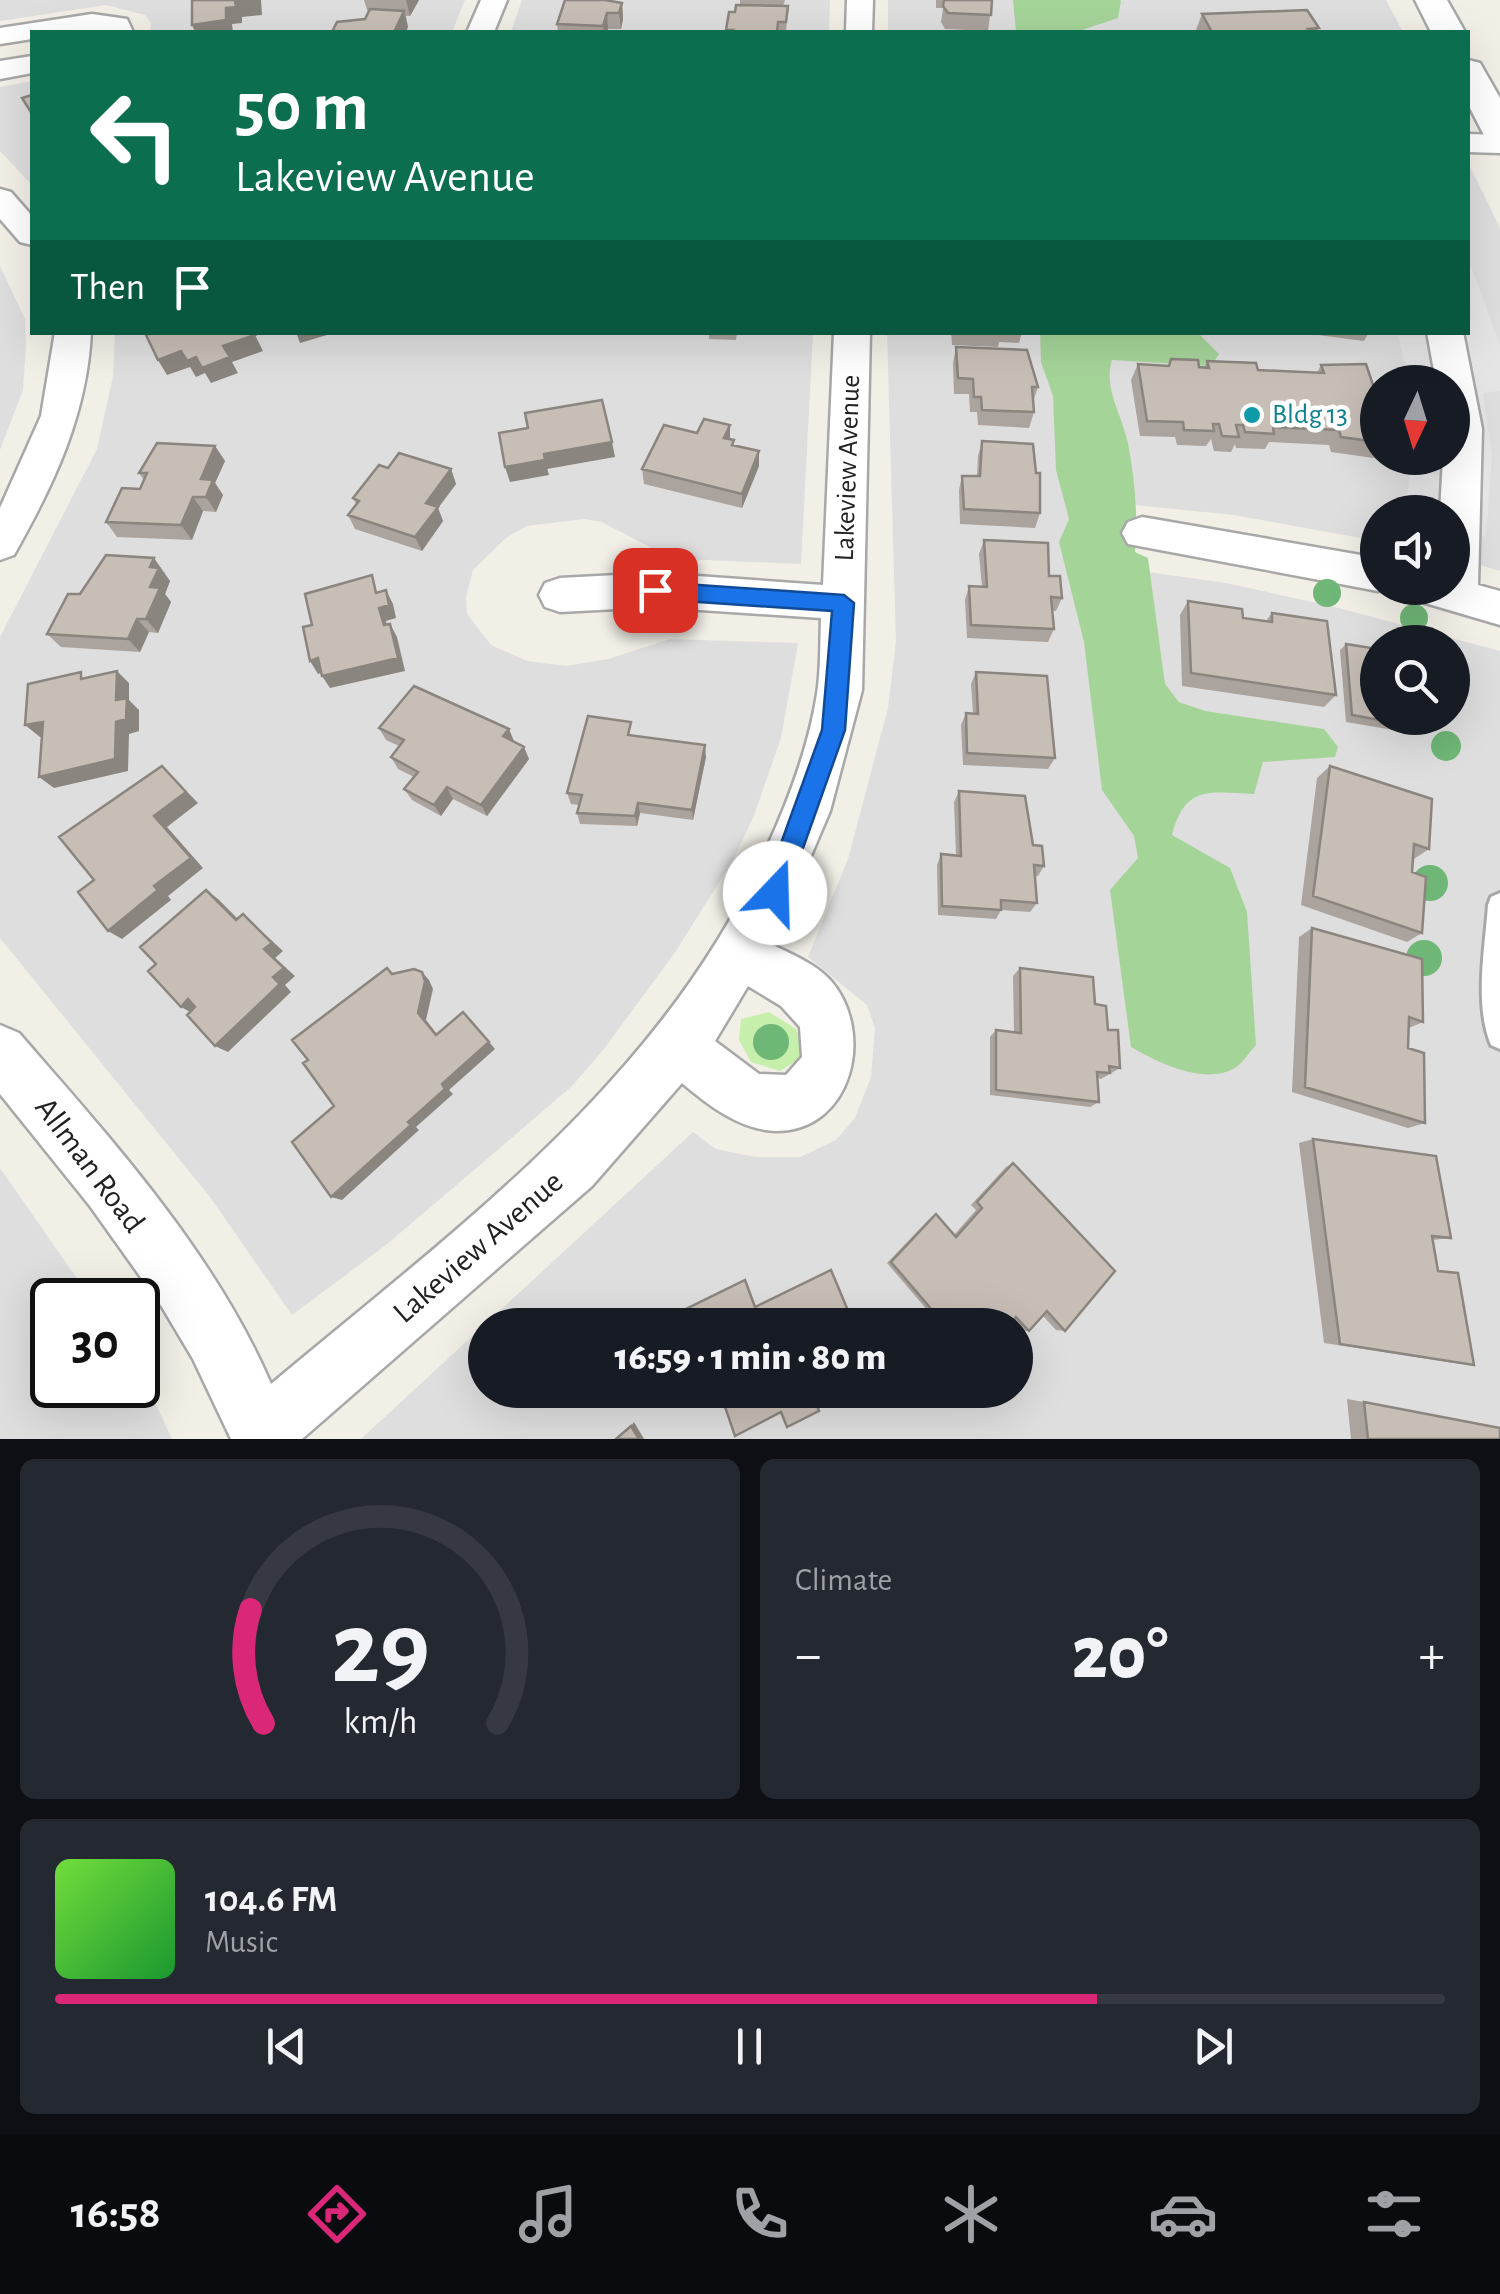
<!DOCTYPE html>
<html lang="en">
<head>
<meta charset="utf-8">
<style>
  :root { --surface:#171b24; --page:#242831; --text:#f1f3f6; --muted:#9ea1a6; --line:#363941; --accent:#db2777 }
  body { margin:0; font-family:"Alegreya Sans",sans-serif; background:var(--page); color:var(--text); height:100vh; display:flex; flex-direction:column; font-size:38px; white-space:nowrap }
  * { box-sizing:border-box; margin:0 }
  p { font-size:32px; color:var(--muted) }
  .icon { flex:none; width:55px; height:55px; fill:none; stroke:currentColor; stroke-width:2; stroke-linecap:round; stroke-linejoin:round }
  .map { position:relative; height:1439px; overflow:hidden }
  .sheet { display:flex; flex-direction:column; gap:20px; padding:20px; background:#0d0f14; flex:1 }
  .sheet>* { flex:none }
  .top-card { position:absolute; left:30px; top:30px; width:1440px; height:305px; border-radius:0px; box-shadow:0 10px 40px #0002; background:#0b6e4f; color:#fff; overflow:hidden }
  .needle { width:65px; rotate:184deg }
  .controls { position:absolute; left:1360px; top:365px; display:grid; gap:20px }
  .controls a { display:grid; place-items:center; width:110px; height:110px; border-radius:50%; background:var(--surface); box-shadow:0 10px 40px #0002; font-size:50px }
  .speed { position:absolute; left:30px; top:1278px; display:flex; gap:20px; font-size:50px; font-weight:700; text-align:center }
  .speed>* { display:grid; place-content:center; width:130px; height:130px; border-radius:50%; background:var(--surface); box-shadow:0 10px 40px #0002; line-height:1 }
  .speed .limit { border:5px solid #111; border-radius:15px; background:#fff; color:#111 }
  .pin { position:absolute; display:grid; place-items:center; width:85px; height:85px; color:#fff; margin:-42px; border-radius:20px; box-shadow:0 5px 15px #0006 }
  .me { position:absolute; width:110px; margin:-55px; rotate:21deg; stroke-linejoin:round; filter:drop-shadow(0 0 8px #0008) }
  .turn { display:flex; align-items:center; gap:35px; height:210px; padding:0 40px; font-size:45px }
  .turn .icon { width:130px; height:130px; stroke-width:2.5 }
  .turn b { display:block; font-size:70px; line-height:85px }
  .then { display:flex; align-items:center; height:95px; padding:0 40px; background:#0003; gap:20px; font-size:38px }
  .big { font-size:75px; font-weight:800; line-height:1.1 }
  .sheet .widget { flex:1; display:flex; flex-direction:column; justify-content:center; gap:15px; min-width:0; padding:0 35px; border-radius:15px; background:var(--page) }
  .sheet .dial { align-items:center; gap:0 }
  .dial svg { height:260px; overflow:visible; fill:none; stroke:var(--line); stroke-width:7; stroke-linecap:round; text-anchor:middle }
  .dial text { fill:var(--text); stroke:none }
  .song { display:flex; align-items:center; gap:30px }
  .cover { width:120px; height:120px; border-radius:15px; background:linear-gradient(135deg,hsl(100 70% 55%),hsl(130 70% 35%)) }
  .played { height:10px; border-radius:5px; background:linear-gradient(90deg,var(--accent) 75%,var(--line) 75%) }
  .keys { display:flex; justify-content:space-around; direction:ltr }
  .heat { display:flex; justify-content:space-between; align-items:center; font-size:55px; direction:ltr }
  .sheet .tiles { flex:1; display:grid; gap:20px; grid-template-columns:1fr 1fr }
  .widget:last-child { grid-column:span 2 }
  .trip { position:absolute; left:468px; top:1308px; width:565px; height:100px; border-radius:50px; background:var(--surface); box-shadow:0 10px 40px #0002; font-weight:800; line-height:100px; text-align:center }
  .menu { display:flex; height:160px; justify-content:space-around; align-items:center; background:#090b0e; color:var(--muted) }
  .menu .icon { width:70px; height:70px }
  .menu .active { color:var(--accent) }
  .menu b { font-size:45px; color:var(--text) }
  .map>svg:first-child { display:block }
</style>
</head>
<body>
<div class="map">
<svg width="1500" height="1439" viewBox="0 0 1500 1439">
  <rect width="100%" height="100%" fill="#f2efe7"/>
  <!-- residential -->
  <path fill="#dfdede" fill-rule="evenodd" d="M0,0H465L452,32H150L151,23L145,15L106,5L0,21Z
    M522,0H830L829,32H511Z
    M888,0H1386L1403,32H888Z
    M32,81V185L0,151V87Z
    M1468,162L1500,228V571L1453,557L1452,512H1378L1377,541L1234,515L1103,502L1112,567L1226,583L1331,606L1500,651V1439H361L693,1132L716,1149L755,1157H800L836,1140L855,1118L871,1077L875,1028L867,1005L808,957L848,859L888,708L896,641L887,333L1468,332ZM1378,382H1452V458H1378ZM1378,642H1452V718H1378ZM485,1325H1015V1390H485Z
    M0,266L25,319L26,344L23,390L0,450Z
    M115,333H813L801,564L683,559L659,552L602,522L585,519L527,526L506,538L473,570L466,597L467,614L491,645L527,661L566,666L608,659L670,639L798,643L781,738L753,818L733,860L676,951L604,1049L572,1086L493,1154L386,1245L292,1315L210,1197L0,938V637L97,449L113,376Z
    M0,1168L92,1300H52V1385H138V1366L172,1439H0Z"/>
  <!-- grass -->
  <path fill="#c5efaa" d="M769,1012L796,1029L803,1049L799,1059L780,1071L751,1062L739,1040L741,1019Z"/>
  <!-- forest -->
  <path fill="#a5d499" d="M1013,0H1120L1121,1L1118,18L1076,32H1016Z
    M1040,333H1198L1219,354L1211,366L1112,360C1103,388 1122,415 1128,443C1135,480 1138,515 1135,552L1148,558L1165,684L1179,702L1205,711L1324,729L1338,747L1335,757L1263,762L1254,794C1209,792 1185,785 1172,835L1230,868L1247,912L1256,1045C1249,1052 1242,1065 1233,1069C1203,1085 1157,1062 1131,1047L1110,890L1138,858L1134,836L1102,790L1084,642L1059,542L1069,519L1056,470L1053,396L1041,362Z"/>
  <!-- parking -->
  <path fill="#e5e5e5" d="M1468,258L1500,345V391L1483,393L1492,456L1486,537L1453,528L1452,512H1404L1411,468L1442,476L1441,458H1452V382L1407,375L1398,333L1468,332Z"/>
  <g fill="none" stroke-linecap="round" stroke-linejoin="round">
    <!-- service casing -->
    <g stroke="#a8a8a8" stroke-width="6">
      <path id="service" d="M1500,893V1049L1491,1045C1474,1005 1485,948 1488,905L1491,897Z"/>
    </g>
    <!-- minor casing -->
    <g stroke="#a8a8a8" stroke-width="5">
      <path id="minor" d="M481,0H507L494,32H467Z
        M847,0H873L872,32H846Z
        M92,14L127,19L133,32H32V39L0,44V28Z
        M32,56V73L0,79V61Z
        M1468,134L1500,135V153L1468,152Z
        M0,189L11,192L32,216V245L20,242L0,219Z
        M55,332H91C87,415 54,484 14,555L0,560V508L41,416Z
        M834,332H870L862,690L830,811L773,945C793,955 816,964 831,981C875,1032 853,1131 776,1131C740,1130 708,1105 682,1083L592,1186L302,1439H231L193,1359L162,1307L90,1206L0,1094V1025L19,1033C112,1140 214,1252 271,1384C457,1228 657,1084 762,858C786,807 808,751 817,694C821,669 820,643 821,618L655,607L560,612L545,607L539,595L545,583L560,578L655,573L823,585ZM748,986L781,1006L800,1027L802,1057L786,1075L759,1074L715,1041Z
        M1427,332H1463L1482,429L1478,585L1500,591V625L1415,600L1409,588H1452V512H1440L1443,458H1452V382H1436Z
        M1142,517L1378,558V588H1390L1378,591L1128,544L1122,533L1128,522Z"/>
    </g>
    <!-- tertiary casing -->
    <g stroke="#a8a8a8" stroke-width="5">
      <path id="tertiary" d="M1415,0H1447L1465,32H1431Z
        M1468,60L1480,63L1500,98V144L1487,141L1468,104Z"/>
    </g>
    <!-- service -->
    <use href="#service" fill="#fff" fill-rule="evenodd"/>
    <!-- minor -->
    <use href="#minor" fill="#fff" fill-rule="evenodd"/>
    <!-- tertiary -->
    <use href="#tertiary" fill="#fff" fill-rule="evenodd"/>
  </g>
  <!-- trees -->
  <g fill="#6fb777">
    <circle cx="1327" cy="593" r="14"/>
    <circle cx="1414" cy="618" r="14"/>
    <circle cx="1446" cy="746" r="15"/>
    <circle cx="1430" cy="883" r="18"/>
    <circle cx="1424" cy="958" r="18"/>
    <circle cx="771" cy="1042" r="18"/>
  </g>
  <!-- wall -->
  <path fill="#aba39d" d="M364,0H419L410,16H406L408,27L368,13Z
    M740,0H785L783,6H788L786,32H726L729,12H735L740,5Z
    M936,0H992L988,31L945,29L941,22L943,8H936Z
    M622,3L623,19L621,29H608L607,32H558L557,24Z
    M1202,14L1319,28L1317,32H1198L1196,30Z
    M709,332H737L736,340L709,339Z
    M951,332H1022L1019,343L999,342L998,347L952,345Z
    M1318,332H1369L1364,341L1318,335Z
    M956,347L1038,387L1033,402L1034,412L1029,428L978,425L977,412H970L969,394H954L953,363Z
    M1171,359L1199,367L1204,368L1207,361L1258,370L1317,373L1321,365L1378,400V458H1382L1381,459L1331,452L1329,445L1269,442L1265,449L1236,448L1235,444L1231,452L1214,451L1211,439L1206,446L1177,445L1175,437L1140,436L1131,380L1138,364L1168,366Z
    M730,440H734V446L759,451V466L742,508L644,484L642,469Z
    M982,441L1040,513L1035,528L960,524L959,490L962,476H977L978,456Z
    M215,446L225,461L215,483L223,495L216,512L203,511L192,540L117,537L106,522L140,489L144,480L139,473Z
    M388,468L451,469L456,484L438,508L443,521L422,551L355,529L348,515L356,504L353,498Z
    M984,540L1049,576L1062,598L1056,611H1052L1054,629L1048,642L967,638L965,600L969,586L982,587L979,554Z
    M165,572L164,574L170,581L165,594L171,602L158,633L149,632L140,652L61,647L47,634Z
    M1188,601L1243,618L1266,621L1272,613L1336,695L1324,707L1182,686L1180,615Z
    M1346,644L1424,728L1417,734L1346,722L1340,650Z
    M976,672L1055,758L1048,769L963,765L961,725L966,713H973L971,684Z
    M379,728L514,741L529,759L487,816L453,799L441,816L412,800L404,789L414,777L398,769L391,757L399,746L386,740Z
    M634,734V736L706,757L693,820L640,813L637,826L580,824L577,813L579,805L571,804L567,793Z
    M1330,766L1429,849L1414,859L1412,872L1422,933L1407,942L1301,905L1317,778Z
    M959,791L1033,845L1044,866L1038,876H1035L1037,903L1030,912L1001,910L996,919L938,915L937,865L941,854L956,855L954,802Z
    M1312,928L1423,1022L1409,1028L1408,1048L1425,1123L1408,1128L1292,1092L1299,937Z
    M1020,968L1095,1004L1108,1030L1120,1068L1101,1079L1098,1078L1099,1102L1090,1107L990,1095V1037L996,1030L1014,1032L1013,976Z
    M1313,1139L1451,1238L1432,1240L1438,1271L1474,1365L1454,1363L1324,1343L1299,1143Z
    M1013,1163L1065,1331L1056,1330L1043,1316L1029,1331H1022L1013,1321L1010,1325H940L887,1263L931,1217L936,1214L954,1235L976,1210L971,1205L1006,1167Z
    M1347,1399L1364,1402L1500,1439H1351Z"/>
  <!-- shaded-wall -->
  <path fill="#8b857f" d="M246,0H261L262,15L242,17V23L232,24L233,32H195L192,25L226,8L235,1Z
    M406,0H419L410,16Z
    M622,3L623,19L621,29L619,13Z
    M404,11L408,27L406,32H394Z
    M607,13L608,29L607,32H604L603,26Z
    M296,332H337L300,343Z
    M255,335L263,351L232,362L238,373L211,383L205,373L196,377L190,367L167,375L158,360L181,351L223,346Z
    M730,425V440L724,438Z
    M612,442L615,457L547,469L544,454Z
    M215,446L225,461L215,483L223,495L216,512L206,497L201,479Z
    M759,451V466L742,508V494Z
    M545,460L549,475L510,482L505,467Z
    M451,469L456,484L438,508L443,521L422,551L415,537L426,503Z
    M193,497L203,511L192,540L181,525Z
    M154,558L170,581L165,594L171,602L158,633L146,619L150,587V567Z
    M386,590L393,604L396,618L386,621L391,639L384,625L379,608Z
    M137,619L149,632L140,652L128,639Z
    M390,624L397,637L405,671L330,688L322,676Z
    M318,658L327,671L318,674L310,661Z
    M117,671L129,683V700L139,710V731L129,734L128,771L54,788L39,777L116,700Z
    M43,722L57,734L40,737L25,725Z
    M509,729L514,741L509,748L503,736Z
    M705,745L706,757L693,820L692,810Z
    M524,747L529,759L487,816L481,805Z
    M162,766L198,803L167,827L203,868L168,896L171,900L122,939L108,931L154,816Z
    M447,787L453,799L441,816L434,805Z
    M638,803L640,813L637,826L635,816Z
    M206,890L218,899L248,929L236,920Z
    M243,914L283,951L275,958L295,976L285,985L291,992L228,1052L215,1046L273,977L264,949Z
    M422,972L429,980L433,989L426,1020L443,1042L418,1013Z
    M188,999L202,1007L194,1014L181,1007Z
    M470,1019L495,1049L449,1090L453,1094L416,1127L419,1130L342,1200L331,1197L408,1122L442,1084Z
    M634,1422L644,1439H639L631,1426Z"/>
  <!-- building -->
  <path fill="#c7beb6" stroke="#8b857f" stroke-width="2.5" d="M192,0H246L235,1L236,7L226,8V20L192,25Z
    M565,0H605L622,3L619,13H607L603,26L557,24Z
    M944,0H992L991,15L948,13L943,6Z
    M736,5L788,6L786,22H778L777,32H732L733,30H726L729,12H735Z
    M370,9L404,11L394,32H332L337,22L365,19Z
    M1307,10L1319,28L1308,29L1311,32H1212L1202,14Z
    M32,95V114L22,98Z
    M154,332H253L255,335L223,346L230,357L202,368L196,357L187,361L181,351L158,360L146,335Z
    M956,347L1027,350L1038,387H1032L1034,412L982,410L981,397H974L973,379L958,378Z
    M1171,359L1198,360L1199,367L1209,368L1207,361L1256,363L1258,370L1324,373L1321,365L1366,364L1378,400V442L1341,437L1339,430L1273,427L1274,434L1245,432L1243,425H1236L1239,437L1222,436L1219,424H1213L1214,431L1184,430L1183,422L1147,421L1138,364L1169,366Z
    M602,400L612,442L544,454L545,460L505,467L499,433L528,428L525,413Z
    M704,419L730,425L724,438L734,440L732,445L759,451L742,494L642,469L664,425L697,433Z
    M982,441L1033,444L1036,473H1040V513L964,509L962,476H980Z
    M157,443L215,446L201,479L213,480L206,497H193L181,525L106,522L122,488L140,489L147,473H139Z
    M399,453L451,469L426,503L438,507L415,537L348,515L359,501L353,498L379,465L388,468Z
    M984,540L1048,543L1049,576H1060L1062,598L1051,597L1054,629L971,625L969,586L987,587Z
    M106,555L154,558L150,567L159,568L150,587L160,588L146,619H137L128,639L47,634L68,594H80Z
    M372,575L376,593L386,590L389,605L379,608L384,625L390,624L398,658L322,676L318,658L310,661L303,627L312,625L305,594Z
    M1188,601L1242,609L1243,618L1272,622V613L1327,621L1336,695L1191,673Z
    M1346,644L1378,649V718H1423L1424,728L1352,715Z
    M117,671L116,700L127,698L126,719L116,722L115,759L39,777L43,722L25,725L28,684L81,672V679Z
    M976,672L1047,676L1055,758L967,753L966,713L978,714Z
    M414,686L509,729L503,736L524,747L481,805L447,787L434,805L404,789L418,772L391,757L404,740L379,728Z
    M588,716L631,722L628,735L705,745L692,810L638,803L635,816L577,813L582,795L567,793Z
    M162,766L186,792L154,816L191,858L154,886L158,890L108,931L78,892L94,880L59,837Z
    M1330,766L1432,799L1429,849L1414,844L1412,872L1426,877L1422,933L1313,896Z
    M959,791L1025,796L1033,845L1042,846L1044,866L1034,865L1037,903L1001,900V910L942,906L941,854L961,856Z
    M206,890L236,920L243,914L272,943L264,949L284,968L273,977L280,984L215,1046L187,1015L195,1007L188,999L181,1007L148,971L156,964L140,947Z
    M1312,928L1422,959L1423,1022L1409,1017L1408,1048L1424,1053L1425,1123L1305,1087Z
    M387,968L392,974L414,969L422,972L425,981L418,1013L436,1035L463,1012L489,1042L442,1084L445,1089L408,1122L411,1125L331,1197L292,1142L334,1106L303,1063L308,1060L292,1040Z
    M1020,968L1093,977L1095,1004L1106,1006L1108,1030H1118L1120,1068L1109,1066L1110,1073L1097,1072L1099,1102L996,1090V1030L1021,1033Z
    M1313,1139L1436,1156L1451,1238L1432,1236L1438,1271L1458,1273L1474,1365L1340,1344Z
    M1013,1163L1115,1271L1065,1331L1047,1311L1029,1331L1016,1317L1010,1325H945L891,1262L936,1214L956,1237L982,1208L977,1202Z
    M831,1270L854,1325H687L682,1311L745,1280L755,1307Z
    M709,1390H827L814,1397L819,1411L787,1427L781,1412L735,1436L721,1395L712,1400Z
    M1364,1402L1500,1428V1439H1368Z
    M631,1426L639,1439H616Z"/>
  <!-- route -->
  <path fill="#1a73e8" stroke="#114b97" stroke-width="2.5" d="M655,582L844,595L854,603L845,730L787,893L784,902L775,905L766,902L763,893L822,730L832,611L655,599L645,590Z"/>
  <!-- markers -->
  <circle fill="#0f9aa8" stroke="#fff" stroke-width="4" cx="1252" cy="415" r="10"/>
  <g text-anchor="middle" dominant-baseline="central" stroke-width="9" stroke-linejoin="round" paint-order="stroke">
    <!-- culture labels -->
    <g font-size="28" fill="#0d838f" stroke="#fff" text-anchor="start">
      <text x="1272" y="415">Bldg 13</text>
    </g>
    <!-- street labels -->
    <g font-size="28" fill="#212121" stroke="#fff">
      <text transform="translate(848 468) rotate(-88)">Lakeview Avenue</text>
    </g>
    <!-- near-street labels -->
    <g font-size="32" fill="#212121" stroke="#fff">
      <text transform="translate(90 1165) rotate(53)">Allman Road</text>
      <text transform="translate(478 1247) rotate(-41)">Lakeview Avenue</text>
    </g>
  </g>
</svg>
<div class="controls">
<a><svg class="needle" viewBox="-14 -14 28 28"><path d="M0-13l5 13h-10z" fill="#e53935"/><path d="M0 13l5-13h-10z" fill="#9ea1a6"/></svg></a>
<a><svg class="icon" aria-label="sound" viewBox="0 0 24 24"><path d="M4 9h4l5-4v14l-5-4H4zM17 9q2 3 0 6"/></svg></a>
<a><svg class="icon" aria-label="search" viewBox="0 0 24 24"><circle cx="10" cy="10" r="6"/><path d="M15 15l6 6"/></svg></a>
</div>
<div class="speed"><div class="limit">30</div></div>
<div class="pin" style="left:655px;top:590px;background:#d93025"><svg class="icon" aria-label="arrive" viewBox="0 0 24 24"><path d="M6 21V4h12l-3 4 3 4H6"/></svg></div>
<svg class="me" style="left:775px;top:893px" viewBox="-20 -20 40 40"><circle r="19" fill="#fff"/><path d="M0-13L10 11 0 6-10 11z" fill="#1a73e8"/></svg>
<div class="trip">16:59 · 1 min · 80 m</div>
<div class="top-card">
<div class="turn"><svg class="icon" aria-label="left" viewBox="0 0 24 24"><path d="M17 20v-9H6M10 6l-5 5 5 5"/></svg><div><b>50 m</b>Lakeview Avenue</div></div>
<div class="then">Then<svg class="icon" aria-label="arrive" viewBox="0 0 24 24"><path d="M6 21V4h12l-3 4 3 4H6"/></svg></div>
</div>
</div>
<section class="sheet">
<div class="tiles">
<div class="widget dial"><svg viewBox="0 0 100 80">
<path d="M14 69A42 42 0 1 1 86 69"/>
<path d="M14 69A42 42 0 0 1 10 34" stroke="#db2777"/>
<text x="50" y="56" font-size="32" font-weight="700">29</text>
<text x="50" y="72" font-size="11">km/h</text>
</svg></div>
<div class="widget"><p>Climate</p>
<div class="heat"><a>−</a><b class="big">20°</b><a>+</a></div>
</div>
<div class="widget">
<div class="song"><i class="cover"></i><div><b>104.6 FM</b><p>Music</p></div></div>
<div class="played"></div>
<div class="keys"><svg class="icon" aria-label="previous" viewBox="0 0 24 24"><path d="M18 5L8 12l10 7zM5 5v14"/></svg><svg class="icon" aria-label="pause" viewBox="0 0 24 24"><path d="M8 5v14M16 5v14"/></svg><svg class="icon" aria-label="next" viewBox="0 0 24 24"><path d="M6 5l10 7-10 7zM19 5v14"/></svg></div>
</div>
</div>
</section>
<nav class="menu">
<b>16:58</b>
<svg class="icon active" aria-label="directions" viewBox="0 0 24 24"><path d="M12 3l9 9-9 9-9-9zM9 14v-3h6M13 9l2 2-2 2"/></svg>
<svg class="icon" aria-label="music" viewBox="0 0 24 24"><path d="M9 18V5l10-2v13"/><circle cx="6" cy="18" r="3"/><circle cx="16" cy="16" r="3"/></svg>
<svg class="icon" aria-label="phone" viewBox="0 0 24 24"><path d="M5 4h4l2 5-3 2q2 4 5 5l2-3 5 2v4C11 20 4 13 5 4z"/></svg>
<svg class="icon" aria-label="climate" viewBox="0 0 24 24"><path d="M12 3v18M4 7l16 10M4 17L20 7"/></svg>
<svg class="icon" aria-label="car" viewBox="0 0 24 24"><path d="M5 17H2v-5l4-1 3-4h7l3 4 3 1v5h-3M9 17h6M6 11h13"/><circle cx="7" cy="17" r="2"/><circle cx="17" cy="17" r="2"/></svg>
<svg class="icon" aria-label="filters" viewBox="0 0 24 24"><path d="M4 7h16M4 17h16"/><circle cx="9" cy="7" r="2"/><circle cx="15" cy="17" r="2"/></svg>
</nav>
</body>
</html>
